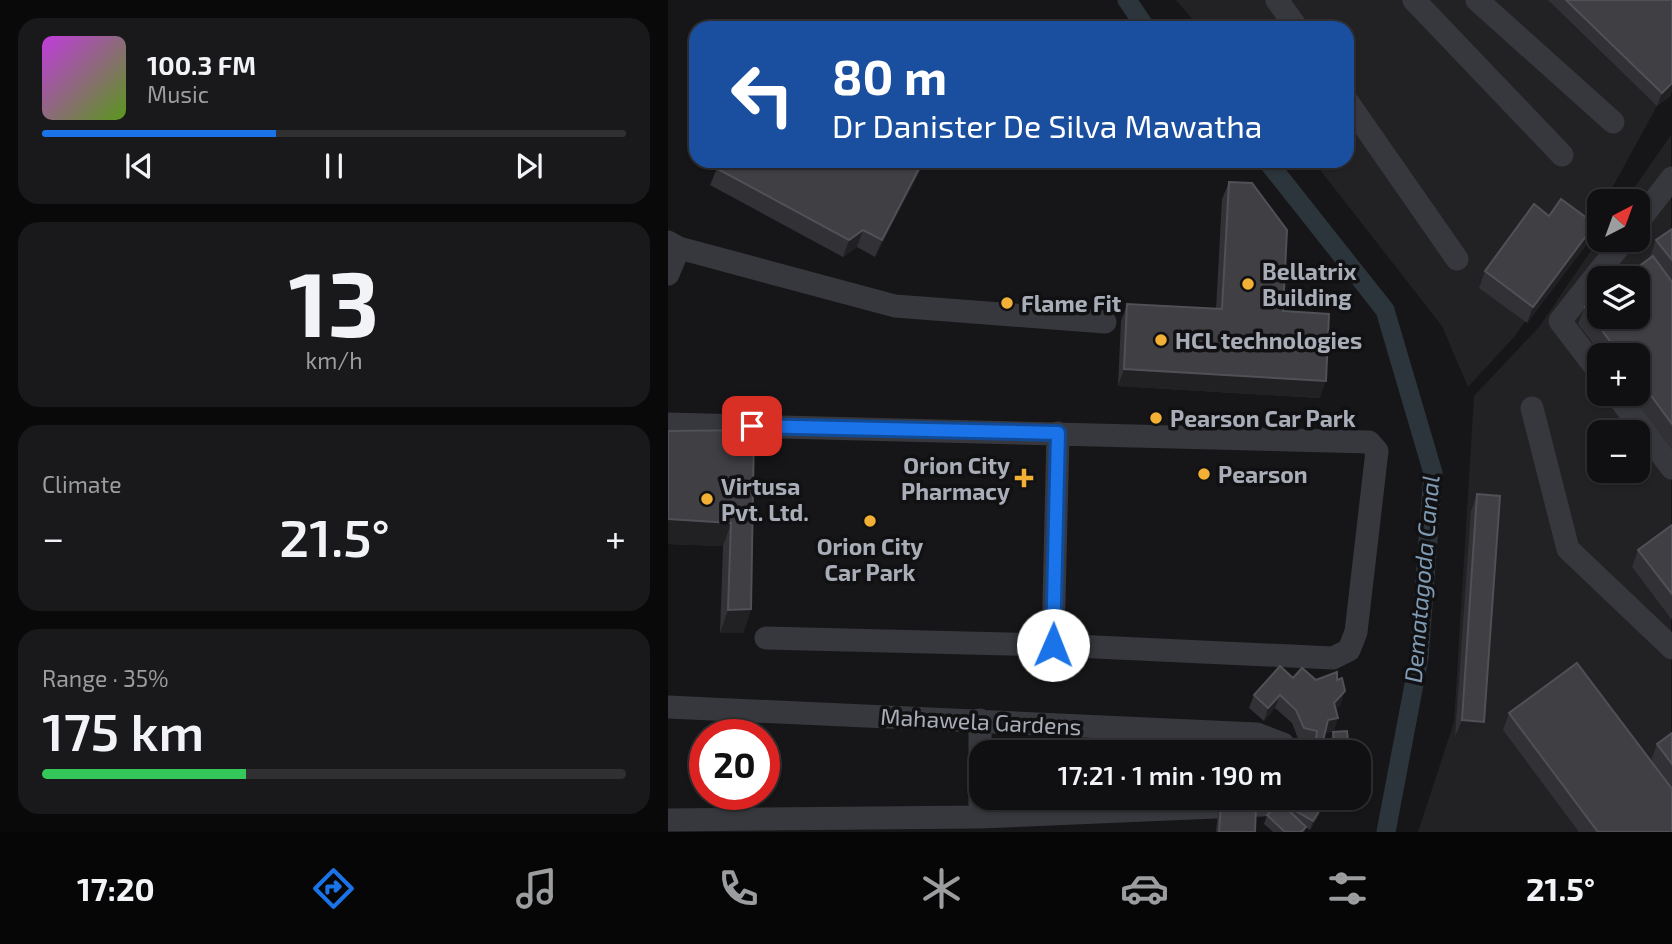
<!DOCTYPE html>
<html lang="en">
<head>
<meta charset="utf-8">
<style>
  :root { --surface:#101012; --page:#19191b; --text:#f1f3f6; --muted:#9c9d9f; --line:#303032; --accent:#1a73e8 }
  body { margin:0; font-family:"Exo 2",sans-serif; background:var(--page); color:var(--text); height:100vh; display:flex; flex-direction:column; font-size:26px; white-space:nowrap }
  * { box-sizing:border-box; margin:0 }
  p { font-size:23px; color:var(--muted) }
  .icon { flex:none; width:38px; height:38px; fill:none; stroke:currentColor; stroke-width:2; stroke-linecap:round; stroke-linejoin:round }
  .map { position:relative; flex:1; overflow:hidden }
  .drawer { display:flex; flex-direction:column; gap:18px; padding:18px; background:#09090a; width:668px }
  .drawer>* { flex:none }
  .top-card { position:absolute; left:21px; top:21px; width:665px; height:147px; border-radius:21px; box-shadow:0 2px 5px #0004,0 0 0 2px var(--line); background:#1a4fa0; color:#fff; overflow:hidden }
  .needle { width:46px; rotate:41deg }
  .buttons { position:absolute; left:919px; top:189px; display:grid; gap:14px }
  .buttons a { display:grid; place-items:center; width:63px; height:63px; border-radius:14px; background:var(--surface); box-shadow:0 2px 5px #0004,0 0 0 2px var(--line); font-size:35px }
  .speed { position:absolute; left:21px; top:719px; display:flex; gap:14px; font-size:35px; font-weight:700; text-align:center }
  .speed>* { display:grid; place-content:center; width:91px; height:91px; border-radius:50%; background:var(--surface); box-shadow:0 2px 5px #0004,0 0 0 2px var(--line); line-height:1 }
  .speed .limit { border:10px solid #d22; background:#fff; color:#111 }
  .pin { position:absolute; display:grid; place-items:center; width:60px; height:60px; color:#fff; margin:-30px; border-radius:14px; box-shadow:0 4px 10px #0006 }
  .me { position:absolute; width:77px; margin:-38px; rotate:1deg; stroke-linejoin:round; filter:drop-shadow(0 0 5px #0008) }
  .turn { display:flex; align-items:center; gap:24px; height:147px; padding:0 28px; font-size:32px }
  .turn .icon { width:91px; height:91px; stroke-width:2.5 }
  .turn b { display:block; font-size:49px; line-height:60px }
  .big { font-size:52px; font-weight:600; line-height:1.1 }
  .drawer .tile { flex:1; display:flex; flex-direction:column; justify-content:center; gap:10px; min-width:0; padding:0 24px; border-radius:21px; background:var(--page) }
  .drawer .dial { align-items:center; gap:0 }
  .dial b { font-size:91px; line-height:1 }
  .song { display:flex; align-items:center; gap:21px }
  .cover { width:84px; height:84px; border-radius:10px; background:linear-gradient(135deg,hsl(290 70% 55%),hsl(90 70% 35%)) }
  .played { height:7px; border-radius:4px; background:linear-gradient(90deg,var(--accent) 40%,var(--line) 40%) }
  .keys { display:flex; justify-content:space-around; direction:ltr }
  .heat { display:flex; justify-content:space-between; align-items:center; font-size:38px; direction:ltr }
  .charge { height:10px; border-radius:5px; background:linear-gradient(90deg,#34c759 35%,var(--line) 0) }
  .trip { position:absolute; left:301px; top:740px; width:402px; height:70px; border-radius:21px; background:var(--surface); box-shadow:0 2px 5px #0004,0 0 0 2px var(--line); font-weight:600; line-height:70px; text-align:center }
  .menu { display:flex; height:112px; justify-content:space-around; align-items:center; background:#060607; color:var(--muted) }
  .menu .icon { width:49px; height:49px }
  .menu .active { color:var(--accent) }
  .menu b { font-size:32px; color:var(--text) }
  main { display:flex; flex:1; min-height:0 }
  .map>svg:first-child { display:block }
</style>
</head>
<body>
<main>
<section class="drawer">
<div class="tile">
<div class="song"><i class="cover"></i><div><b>100.3 FM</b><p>Music</p></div></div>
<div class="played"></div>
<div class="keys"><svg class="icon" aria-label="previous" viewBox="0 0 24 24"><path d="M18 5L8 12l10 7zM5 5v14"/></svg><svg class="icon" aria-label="pause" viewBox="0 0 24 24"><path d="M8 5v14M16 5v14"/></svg><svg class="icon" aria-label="next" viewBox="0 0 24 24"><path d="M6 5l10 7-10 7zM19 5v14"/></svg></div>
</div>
<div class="tile dial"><b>13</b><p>km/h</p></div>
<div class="tile"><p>Climate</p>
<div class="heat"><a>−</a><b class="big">21.5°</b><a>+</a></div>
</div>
<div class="tile"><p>Range · 35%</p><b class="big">175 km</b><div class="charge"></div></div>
</section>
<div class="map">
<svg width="1004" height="832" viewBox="0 0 1004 832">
  <rect width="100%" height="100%" fill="#161618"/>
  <!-- built -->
  <path fill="#222225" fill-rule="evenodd" d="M508,0H1003V96L989,106L937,201H931V211L926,221L847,336L800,387L774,326L645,161H679V28H532Z
    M1003,135V832H750L786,722L806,396L871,327L931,239L970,240V201H957ZM931,278H970V317H931ZM931,355H970V394H931ZM931,432H970V471H931Z"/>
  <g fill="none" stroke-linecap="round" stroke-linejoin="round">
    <!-- canal -->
    <path stroke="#2c353c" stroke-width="19" d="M459,0L478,28
      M599,161L717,310L765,473L751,658L718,832"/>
    <!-- minor -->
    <path stroke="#37383d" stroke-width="23" d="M609,0L629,28
      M746,0L894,155
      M809,0L945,122
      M679,101L789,259
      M970,222L1004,178
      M0,242L11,248L0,274
      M11,248L227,306L437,322
      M931,372L892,321L956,240
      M948,394L1004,468
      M864,408L900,549L1004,648
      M0,424L701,442L709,451L688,632L681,650L665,658L385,645L98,638
      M385,645L390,433
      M0,707L589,734L615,744L617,752
      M312,817V720
      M0,820L312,817L595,805L609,798"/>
  </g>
  <!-- wall -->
  <path fill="#323236" d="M880,0H1004V91L989,106Z
    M52,161H257L207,257L189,247L175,257L42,185Z
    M561,182L615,311L652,398L450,386L453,321L459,304L548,309L554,199Z
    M881,216L921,241L859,323L811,288L817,271Z
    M1004,229V449L962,394H970V355H934L910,324L917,307L983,258L982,257L988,240Z
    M86,430L83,609L75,633H52L55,546L0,544V431Z
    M809,494L816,722L809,739L787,737L803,511Z
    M1004,525V620L964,567L970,550Z
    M625,678L648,680H669L673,704L668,709L666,731L657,733L651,752H643L645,744L631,741L624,723L607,708L596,721L581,708L586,695Z
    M841,713L983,761L989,744L1004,733V832H911L835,730Z
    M665,732L680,740L678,752H659L662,739H663Z
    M628,798H661L642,830L638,827L636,832H605L596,824L599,815L621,811Z
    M553,804L587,832H548L550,812Z"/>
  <!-- shaded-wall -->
  <path fill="#212124" d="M1004,83V91L989,106L994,93Z
    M255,161H257L207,257L214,240Z
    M927,224L921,241L859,323L865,307Z
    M195,230L189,247L175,257L181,240Z
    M456,369L658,381L652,398L450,386Z
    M0,519L63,523L55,546L0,544Z
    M83,609L75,633H52L60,610Z
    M677,691L673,704L662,716L666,703Z
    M612,695L607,708L596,721L600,708Z
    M670,718L666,731L655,733L660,720Z
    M794,720L816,722L809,739L787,737Z
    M659,798H661L642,830L645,821Z"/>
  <!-- building -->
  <path fill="#3f3f44" stroke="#4f5156" stroke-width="2" d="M898,0H1004V83L994,93Z
    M52,161H255L214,240L195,230L181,240L48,168Z
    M561,182L584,183L619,230L615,311L661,314L658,381L456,369L459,304L554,309Z
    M893,199L927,224L865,307L817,271L866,204L881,216Z
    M1004,229V260L988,240Z
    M985,256L1004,282V424L970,378V355H952L917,307L931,296V317H970V278H955Z
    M86,430L83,609L60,610L63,523L0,519V431Z
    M809,494L832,496L816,722L794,720Z
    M1004,525V594L970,550Z
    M909,663L1004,789V832H930L841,713Z
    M612,666L625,678L634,668L648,680L669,672V680L674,678L677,691L666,703L670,718L660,720L655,741L648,740L649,731L636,728L628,710L612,695L600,708L586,695Z
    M679,731L680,740H666L665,732Z
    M1004,733V764L989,744Z
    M662,739L679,741L678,752H661Z
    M628,798H659L645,821L623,808Z
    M612,802L638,827L633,832H617L599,815Z
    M553,804L588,806L587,832H551Z"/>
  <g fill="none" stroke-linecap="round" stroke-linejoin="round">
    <!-- route casing -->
    <g stroke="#114b97" stroke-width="18">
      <path id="route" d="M84,426L390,433L385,645"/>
    </g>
    <!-- route -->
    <use href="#route" stroke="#1a73e8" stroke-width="12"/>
  </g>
  <!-- markers -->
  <g fill="#f2b134" stroke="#111113" stroke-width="2.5">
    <circle cx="580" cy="284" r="7"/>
    <circle cx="339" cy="303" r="7"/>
    <circle cx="493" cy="340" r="7"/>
    <circle cx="488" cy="418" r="7"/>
    <circle cx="536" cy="474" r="7"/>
    <path d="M352.5 467.5h7v7h7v7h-7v7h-7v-7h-7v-7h7z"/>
    <circle cx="39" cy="499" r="7"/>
    <circle cx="202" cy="521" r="7"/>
  </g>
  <g text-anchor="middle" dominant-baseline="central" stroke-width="7" stroke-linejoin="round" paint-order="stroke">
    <!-- poi labels -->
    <g font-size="23" font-weight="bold" fill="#a8adb8" stroke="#111113" text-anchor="start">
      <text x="594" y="271">Bellatrix<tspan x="594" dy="26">Building</tspan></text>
      <text x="353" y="303">Flame Fit</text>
      <text x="507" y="340">HCL technologies</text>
      <text x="502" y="418">Pearson Car Park</text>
      <text x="342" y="465" text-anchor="end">Orion City<tspan x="342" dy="26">Pharmacy</tspan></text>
      <text x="550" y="474">Pearson</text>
      <text x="53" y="486">Virtusa<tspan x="53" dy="26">Pvt. Ltd.</tspan></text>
      <text x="202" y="546" text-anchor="middle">Orion City<tspan x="202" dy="26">Car Park</tspan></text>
    </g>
    <!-- street labels -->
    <g font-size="23" fill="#a8adb8" stroke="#111113">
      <text transform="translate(313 721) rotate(3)">Mahawela Gardens</text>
    </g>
    <!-- water labels -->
    <g font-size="24" font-style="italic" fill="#7f9bb3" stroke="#111113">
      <text transform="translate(753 579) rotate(-85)">Dematagoda Canal</text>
    </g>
  </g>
</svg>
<div class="buttons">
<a><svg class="needle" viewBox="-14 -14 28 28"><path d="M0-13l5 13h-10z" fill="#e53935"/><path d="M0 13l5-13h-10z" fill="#9c9d9f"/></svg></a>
<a><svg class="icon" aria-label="layers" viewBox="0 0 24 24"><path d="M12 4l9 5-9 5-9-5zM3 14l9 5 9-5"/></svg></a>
<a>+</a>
<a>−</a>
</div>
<div class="speed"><div class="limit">20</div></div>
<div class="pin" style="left:84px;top:426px;background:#d93025"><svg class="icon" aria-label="arrive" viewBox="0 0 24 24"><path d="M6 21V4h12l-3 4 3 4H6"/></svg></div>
<svg class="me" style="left:385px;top:645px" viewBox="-20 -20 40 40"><circle r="19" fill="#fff"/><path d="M0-13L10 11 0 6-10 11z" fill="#1a73e8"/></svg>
<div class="trip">17:21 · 1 min · 190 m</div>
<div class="top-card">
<div class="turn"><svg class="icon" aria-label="left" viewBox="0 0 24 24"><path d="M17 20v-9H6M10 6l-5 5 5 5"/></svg><div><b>80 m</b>Dr Danister De Silva Mawatha</div></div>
</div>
</div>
</main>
<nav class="menu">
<b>17:20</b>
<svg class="icon active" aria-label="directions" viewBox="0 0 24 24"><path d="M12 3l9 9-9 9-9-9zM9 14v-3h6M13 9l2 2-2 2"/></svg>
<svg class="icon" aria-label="music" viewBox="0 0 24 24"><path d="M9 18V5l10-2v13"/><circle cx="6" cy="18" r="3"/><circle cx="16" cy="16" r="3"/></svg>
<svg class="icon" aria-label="phone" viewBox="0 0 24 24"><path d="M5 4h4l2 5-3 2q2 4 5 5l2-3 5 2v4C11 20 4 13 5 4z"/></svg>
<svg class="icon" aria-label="climate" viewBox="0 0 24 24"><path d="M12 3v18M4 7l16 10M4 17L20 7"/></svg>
<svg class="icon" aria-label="car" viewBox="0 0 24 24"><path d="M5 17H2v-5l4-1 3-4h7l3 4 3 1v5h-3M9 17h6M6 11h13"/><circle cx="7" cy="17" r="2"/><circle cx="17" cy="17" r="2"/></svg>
<svg class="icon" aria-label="filters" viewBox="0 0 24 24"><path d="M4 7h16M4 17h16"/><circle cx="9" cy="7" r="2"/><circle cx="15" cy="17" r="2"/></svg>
<b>21.5°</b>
</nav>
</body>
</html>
